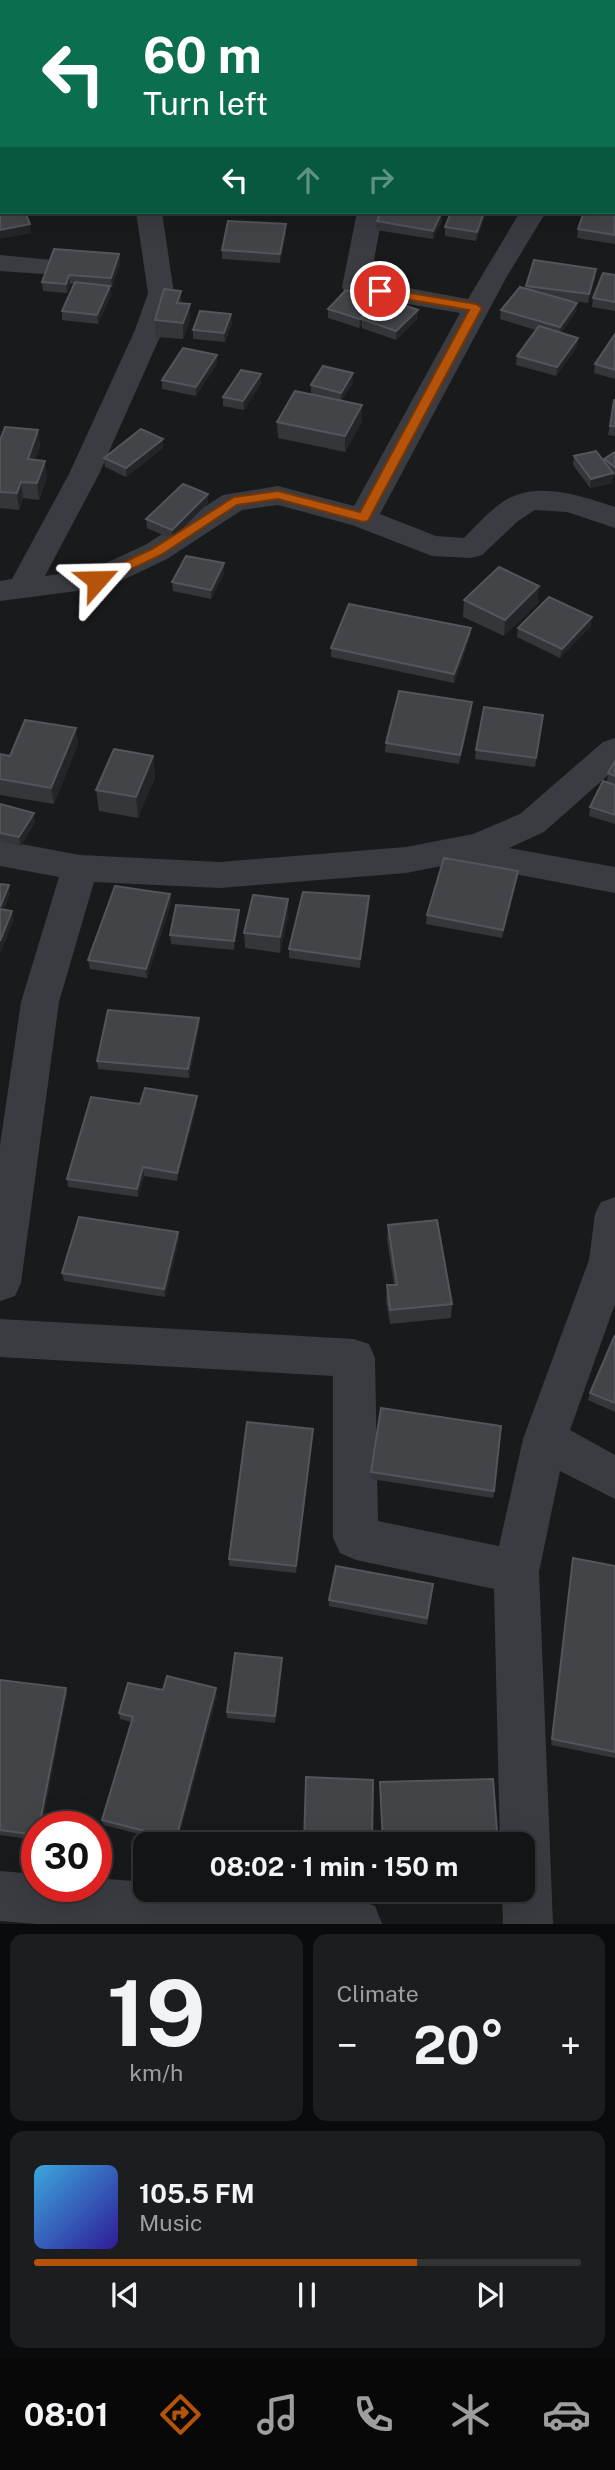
<!DOCTYPE html>
<html lang="en">
<head>
<meta charset="utf-8">
<style>
  :root { --surface:#131415; --page:#1c1d1e; --text:#f1f3f6; --muted:#9d9ea0; --line:#323334; --accent:#b45309 }
  body { margin:0; font-family:"Public Sans",sans-serif; background:var(--page); color:var(--text); height:100vh; display:flex; flex-direction:column; font-size:26px; white-space:nowrap }
  * { box-sizing:border-box; margin:0 }
  p { font-size:23px; color:var(--muted) }
  .icon { flex:none; width:38px; height:38px; fill:none; stroke:currentColor; stroke-width:2; stroke-linecap:round; stroke-linejoin:round }
  .map { position:relative; height:1924px; overflow:hidden }
  .drawer { display:flex; flex-direction:column; gap:10px; padding:10px; background:#0a0b0c; flex:1 }
  .drawer>* { flex:none }
  .banner { position:absolute; left:0px; top:0px; width:616px; height:214px; box-shadow:0 7px 28px #0002,0 0 0 2px var(--line); background:#0b6e4f; color:#fff; overflow:hidden }
  .speed { position:absolute; left:21px; top:1811px; display:flex; gap:14px; font-size:35px; font-weight:700; text-align:center }
  .speed>* { display:grid; place-content:center; width:91px; height:91px; border-radius:50%; background:var(--surface); box-shadow:0 7px 28px #0002,0 0 0 2px var(--line); line-height:1 }
  .speed .limit { border:10px solid #d22; background:#fff; color:#111 }
  .pin { position:absolute; display:grid; place-items:center; width:60px; height:60px; color:#fff; margin:-30px; border:4px solid #fff; border-radius:50%; box-shadow:0 2px 7px #0007 }
  .me { position:absolute; width:77px; margin:-38px; rotate:65deg; stroke-linejoin:round; filter:drop-shadow(0 0 5px #0008) }
  .turn { display:flex; align-items:center; gap:24px; height:147px; padding:0 28px; font-size:32px }
  .turn .icon { width:91px; height:91px; stroke-width:2.5 }
  .turn b { display:block; font-size:49px; line-height:60px }
  .lanes { display:flex; align-items:center; height:66px; padding:0 28px; background:#0003; justify-content:center; gap:35px; direction:ltr }
  .lanes .off { opacity:.35 }
  .big { font-size:52px; font-weight:700; line-height:1.1 }
  .drawer .widget { flex:1; display:flex; flex-direction:column; justify-content:center; gap:10px; min-width:0; padding:0 24px; border-radius:14px; background:var(--page) }
  .drawer .dial { align-items:center; gap:0 }
  .dial b { font-size:91px; line-height:1 }
  .song { display:flex; align-items:center; gap:21px }
  .cover { width:84px; height:84px; border-radius:10px; background:linear-gradient(135deg,hsl(200 70% 55%),hsl(250 70% 35%)) }
  .played { height:7px; border-radius:4px; background:linear-gradient(90deg,var(--accent) 70%,var(--line) 70%) }
  .keys { display:flex; justify-content:space-around; direction:ltr }
  .heat { display:flex; justify-content:space-between; align-items:center; font-size:38px; direction:ltr }
  .drawer .tiles { flex:1; display:grid; gap:10px; grid-template-columns:1fr 1fr }
  .widget:last-child { grid-column:span 2 }
  .trip { position:absolute; left:133px; top:1832px; width:402px; height:70px; border-radius:14px; background:var(--surface); box-shadow:0 7px 28px #0002,0 0 0 2px var(--line); font-weight:700; line-height:70px; text-align:center }
  .dock { display:flex; height:112px; justify-content:space-around; align-items:center; background:#080808; color:var(--muted) }
  .dock .icon { width:49px; height:49px }
  .dock .on { color:var(--accent) }
  .dock b { font-size:32px; color:var(--text) }
  .map>svg:first-child { display:block }
</style>
</head>
<body>
<div class="map">
<svg width="615" height="1924" viewBox="0 0 615 1924">
  <rect width="100%" height="100%" fill="#191a1c"/>
  <g fill="none" stroke-linecap="round" stroke-linejoin="round">
    <!-- street -->
    <path fill="#3a3c41" fill-rule="evenodd" d="M614,179H615V195H614Z
      M136,212H162L174,293L163,330L99,474L45,576L91,570L145,545L223,495L278,486L354,506L460,313L345,293L342,287L357,212H383L370,281L468,299L520,212H546L506,278L380,514L436,536L464,538C477,525 489,511 504,501C538,480 581,496 615,507V528L567,512L535,510L518,521L482,555L471,558L432,556L352,525L278,505L242,510L167,559L108,587L0,601V581L12,579L69,474L135,330L148,293Z
      M0,255L52,260L56,266L52,272L43,274L0,271Z
      M615,738V769L544,832L509,848L615,867V893L456,863L406,873L220,888L94,882L59,1002L21,1283L15,1296L0,1301V1145L21,1002L59,877L0,866V840L80,855L220,862L406,847L473,834L520,814L603,742Z
      M615,1197V1304L570,1430L615,1455V1499L560,1471L539,1572L553,1924H503L502,1890H523V1844H500L494,1589L356,1560L340,1553L333,1538V1376L0,1357V1319L354,1339L369,1344L375,1358L378,1521L499,1546L523,1439L589,1260L595,1214L601,1202Z
      M0,1871L37,1874V1886H96V1878L145,1882V1890H246L357,1899L375,1906L382,1924H36L0,1921Z"/>
  </g>
  <!-- wall -->
  <path fill="#35363a" d="M615,198V244L577,238L578,229Z
    M190,212H206L199,216Z
    M442,212V221L433,239L376,230L377,221Z
    M485,212L484,219L476,241L445,236V227Z
    M286,224V233L280,263L222,259V250Z
    M119,254L120,263L112,287H110L111,295L98,324L62,320V311L74,284H70L67,293L43,291L42,282Z
    M596,269L595,278L588,303L572,301L576,312L561,333L578,338L577,347L556,376L516,365L517,356L536,330L500,319L501,310L526,288V286Z
    M615,275V311L592,307L593,298Z
    M182,303L190,304V320L183,339L156,337L155,320Z
    M377,304L418,310L417,319L396,340L362,328V325L359,328L328,318V309Z
    M232,323L225,342L193,339V330Z
    M615,334V379L594,373L595,364Z
    M217,364L196,396L162,389V380Z
    M353,373V382L342,400L362,405V421L345,452L278,438L277,422L311,394V385Z
    M261,374V383L244,410L223,406V397Z
    M615,400V436L608,435Z
    M38,430L40,447L35,460L47,477L39,500L23,498L19,510L0,508V440Z
    M163,448L126,477L105,467L104,458Z
    M615,452V476L613,475L612,483L590,488L573,465L574,456L603,460L604,459Z
    M208,494V503L172,539L147,528L146,519Z
    M224,573L211,599L173,591L172,582Z
    M464,600L538,603L504,636L463,617Z
    M591,626L560,658L517,637L518,628Z
    M471,628L470,637L454,683L331,657V648Z
    M472,711L459,764L385,752L386,743Z
    M543,715L535,767L475,759L476,750Z
    M78,744L54,804L0,795V754L10,756Z
    M153,756L155,777L138,818L99,811L96,790Z
    M615,761V785L607,782L608,773Z
    M615,785V824L589,816L590,807Z
    M0,804L35,822L21,846L0,841Z
    M518,871L517,880L502,938L426,924L427,915Z
    M170,894L171,903L147,978L90,969L88,960Z
    M288,899V915L280,953L245,948L244,933Z
    M369,905L360,968L289,958V949Z
    M239,919L234,950L171,944L170,935Z
    M199,1018V1026L189,1078L98,1069L97,1061Z
    M197,1096V1104L177,1181L144,1176L138,1197L68,1187L67,1179L140,1104Z
    M388,1225L452,1304L451,1318L390,1324L386,1300L387,1285H394L387,1239Z
    M178,1232L179,1240L165,1297L64,1281L62,1273Z
    M615,1335V1412L588,1400L590,1393Z
    M313,1429L296,1573L229,1566V1559Z
    M371,1472L494,1491L493,1498L371,1479Z
    M573,1558L615,1566V1758L551,1745L572,1565Z
    M433,1584L427,1625L329,1606V1600Z
    M282,1665L275,1723L227,1718V1712Z
    M0,1680L66,1688L67,1694L37,1827V1840L0,1835Z
    M163,1690L217,1695L177,1844L104,1825L102,1820L131,1722L120,1719L119,1713Z"/>
  <!-- shaded-wall -->
  <path fill="#242528" d="M400,0H414L412,2H397Z
    M198,212H206L199,216Z
    M442,212V221L433,239V231Z
    M485,212L484,219L476,241L477,232Z
    M30,224L31,233L0,239V230Z
    M286,224V233L280,263V254Z
    M119,254L120,263L112,287L111,278Z
    M596,269L595,278L588,303L589,294Z
    M69,275L70,284L67,293L66,284Z
    M110,286L111,295L98,324L97,315Z
    M181,291L182,307L177,303Z
    M377,300V309L362,319V325L359,328L360,319Z
    M577,303L576,312L559,336L560,327Z
    M190,304V320L183,339V323Z
    M418,310L417,319L396,340V331Z
    M231,314L232,323L225,342L224,333Z
    M578,338L577,347L556,376L557,367Z
    M217,355V364L196,396V387Z
    M353,373V382L341,402V393Z
    M261,374V383L244,410L243,401Z
    M362,405V421L345,452V436Z
    M38,430L40,447L30,476L28,459Z
    M163,439V448L126,477V468Z
    M45,461L47,477L39,500L37,483Z
    M613,473L612,483L590,488L591,479Z
    M21,482L23,498L19,510L17,493Z
    M208,494V503L172,539V530Z
    M224,563V573L211,599V590Z
    M539,586L538,603L504,636L505,620Z
    M592,617L591,626L560,658L562,649Z
    M471,628L470,637L454,683V674Z
    M472,702V711L459,764L460,755Z
    M76,728L78,744L54,804L51,788Z
    M153,756L155,777L138,818L136,797Z
    M34,813L35,822L21,846L19,837Z
    M518,871L517,880L502,938L503,930Z
    M9,885L10,894L1,918L0,907Z
    M170,894L171,903L147,978L146,969Z
    M369,896V905L360,968V959Z
    M288,899V915L280,953V937Z
    M239,910V919L234,950V941Z
    M12,911L14,920L0,954V941Z
    M199,1018V1026L189,1078L188,1069Z
    M197,1096V1104L177,1181V1173Z
    M143,1167L144,1176L138,1197L137,1189Z
    M178,1232L179,1240L165,1297L164,1289Z
    M313,1429V1437L296,1573V1566Z
    M282,1658V1665L275,1723V1716Z
    M66,1688L67,1694L42,1827H39Z
    M216,1688L217,1695L177,1844L176,1839Z"/>
  <!-- building -->
  <path fill="#424448" stroke="#52555a" stroke-width="2" d="M369,0H400L397,2H366Z
    M614,198L615,235L578,229L584,212H614Z
    M0,212H25L30,224L0,230Z
    M381,212H442L433,231L377,221Z
    M451,212H484L477,232L445,227Z
    M228,221L286,224L280,254L222,250Z
    M54,249L119,254L111,278L69,275L66,284L42,282Z
    M534,260L596,269L589,294L526,286Z
    M603,273L615,275V302L593,298Z
    M75,282L110,286L97,315L62,311Z
    M520,287L577,303L560,327L501,310Z
    M164,289L181,291L177,303L190,304L183,323L155,320Z
    M346,290L377,300L360,319L328,309Z
    M384,298L418,310L396,331L362,319Z
    M200,311L231,314L224,333L193,330Z
    M539,326L578,338L557,367L517,356Z
    M615,334V370L595,364Z
    M183,348L217,355L196,387L162,380Z
    M323,366L353,373L341,393L311,385Z
    M241,370L261,374L243,401L223,397Z
    M295,391L362,405L345,436L277,422Z
    M614,400H615V426H610Z
    M5,427L38,430L28,459L45,461L37,483L21,482L17,493L0,492V440Z
    M141,429L163,439L126,468L104,458Z
    M596,451L613,473L591,479L574,456Z
    M615,452V467L604,459Z
    M183,484L208,494L172,530L146,519Z
    M186,556L224,563L211,590L172,582Z
    M499,567L539,586L505,620L464,600Z
    M549,597L592,617L562,649L518,628Z
    M349,604L471,628L454,674L331,648Z
    M399,691L472,702L460,755L386,743Z
    M484,707L543,715L536,758L476,750Z
    M25,720L76,728L51,788L0,779V754L10,756Z
    M114,749L153,756L136,797L96,790Z
    M615,761V776L608,773Z
    M603,781L615,785V815L590,807Z
    M0,804L34,813L19,837L0,833Z
    M444,858L518,871L503,930L427,915Z
    M0,884L9,885L0,907Z
    M115,886L170,894L146,969L88,960Z
    M303,892L369,896L360,959L289,949Z
    M253,895L288,899L280,937L244,933Z
    M176,905L239,910L234,941L170,935Z
    M0,909L12,911L0,941Z
    M108,1010L199,1018L188,1069L97,1061Z
    M145,1088L197,1096L177,1173L143,1167L137,1189L67,1179L91,1097L140,1104Z
    M79,1217L178,1232L164,1289L62,1273Z
    M437,1220L452,1304L390,1310L387,1285H397L388,1225Z
    M615,1335V1403L590,1393Z
    M381,1408L501,1426L494,1491L371,1472Z
    M247,1422L313,1429L296,1566L229,1559Z
    M573,1558L615,1566V1752L552,1739Z
    M336,1566L433,1584L427,1618L329,1600Z
    M235,1653L282,1658L275,1716L227,1712Z
    M167,1676L216,1688L176,1839L102,1820L133,1717L119,1713L128,1683L163,1690Z
    M0,1680L66,1688L39,1827H37V1835L0,1830Z
    M306,1777L373,1780L372,1844H304Z
    M493,1779L498,1844H383L380,1782Z"/>
  <!-- route -->
  <path fill="#b45309" stroke="#753606" stroke-width="2" d="M380,288L476,304L482,308L368,521L363,522L278,499L237,505L161,555L102,583H92V577L152,549L234,497L278,491L360,512L469,310L376,294L375,291Z"/>
</svg>
<div class="speed"><div class="limit">30</div></div>
<div class="pin" style="left:380px;top:291px;background:#d93025"><svg class="icon" aria-label="arrive" viewBox="0 0 24 24"><path d="M6 21V4h12l-3 4 3 4H6"/></svg></div>
<svg class="me" style="left:97px;top:580px" viewBox="-20 -20 40 40"><path d="M0-17L14 15 0 8-14 15z" fill="#b45309" stroke="#fff" stroke-width="4"/></svg>
<div class="trip">08:02 · 1 min · 150 m</div>
<div class="banner">
<div class="turn"><svg class="icon" aria-label="left" viewBox="0 0 24 24"><path d="M17 20v-9H6M10 6l-5 5 5 5"/></svg><div><b>60 m</b>Turn left</div></div>
<div class="lanes"><svg class="icon" aria-label="left" viewBox="0 0 24 24"><path d="M17 20v-9H6M10 6l-5 5 5 5"/></svg><svg class="icon off" aria-label="ahead" viewBox="0 0 24 24"><path d="M12 20V5M6 11l6-6 6 6"/></svg><svg class="icon off" aria-label="right" viewBox="0 0 24 24"><path d="M7 20v-9h11M14 6l5 5-5 5"/></svg></div>
</div>
</div>
<section class="drawer">
<div class="tiles">
<div class="widget dial"><b>19</b><p>km/h</p></div>
<div class="widget"><p>Climate</p>
<div class="heat"><a>−</a><b class="big">20°</b><a>+</a></div>
</div>
<div class="widget">
<div class="song"><i class="cover"></i><div><b>105.5 FM</b><p>Music</p></div></div>
<div class="played"></div>
<div class="keys"><svg class="icon" aria-label="previous" viewBox="0 0 24 24"><path d="M18 5L8 12l10 7zM5 5v14"/></svg><svg class="icon" aria-label="pause" viewBox="0 0 24 24"><path d="M8 5v14M16 5v14"/></svg><svg class="icon" aria-label="next" viewBox="0 0 24 24"><path d="M6 5l10 7-10 7zM19 5v14"/></svg></div>
</div>
</div>
</section>
<nav class="dock">
<b>08:01</b>
<svg class="icon on" aria-label="directions" viewBox="0 0 24 24"><path d="M12 3l9 9-9 9-9-9zM9 14v-3h6M13 9l2 2-2 2"/></svg>
<svg class="icon" aria-label="music" viewBox="0 0 24 24"><path d="M9 18V5l10-2v13"/><circle cx="6" cy="18" r="3"/><circle cx="16" cy="16" r="3"/></svg>
<svg class="icon" aria-label="phone" viewBox="0 0 24 24"><path d="M5 4h4l2 5-3 2q2 4 5 5l2-3 5 2v4C11 20 4 13 5 4z"/></svg>
<svg class="icon" aria-label="climate" viewBox="0 0 24 24"><path d="M12 3v18M4 7l16 10M4 17L20 7"/></svg>
<svg class="icon" aria-label="car" viewBox="0 0 24 24"><path d="M5 17H2v-5l4-1 3-4h7l3 4 3 1v5h-3M9 17h6M6 11h13"/><circle cx="7" cy="17" r="2"/><circle cx="17" cy="17" r="2"/></svg>
</nav>
</body>
</html>
